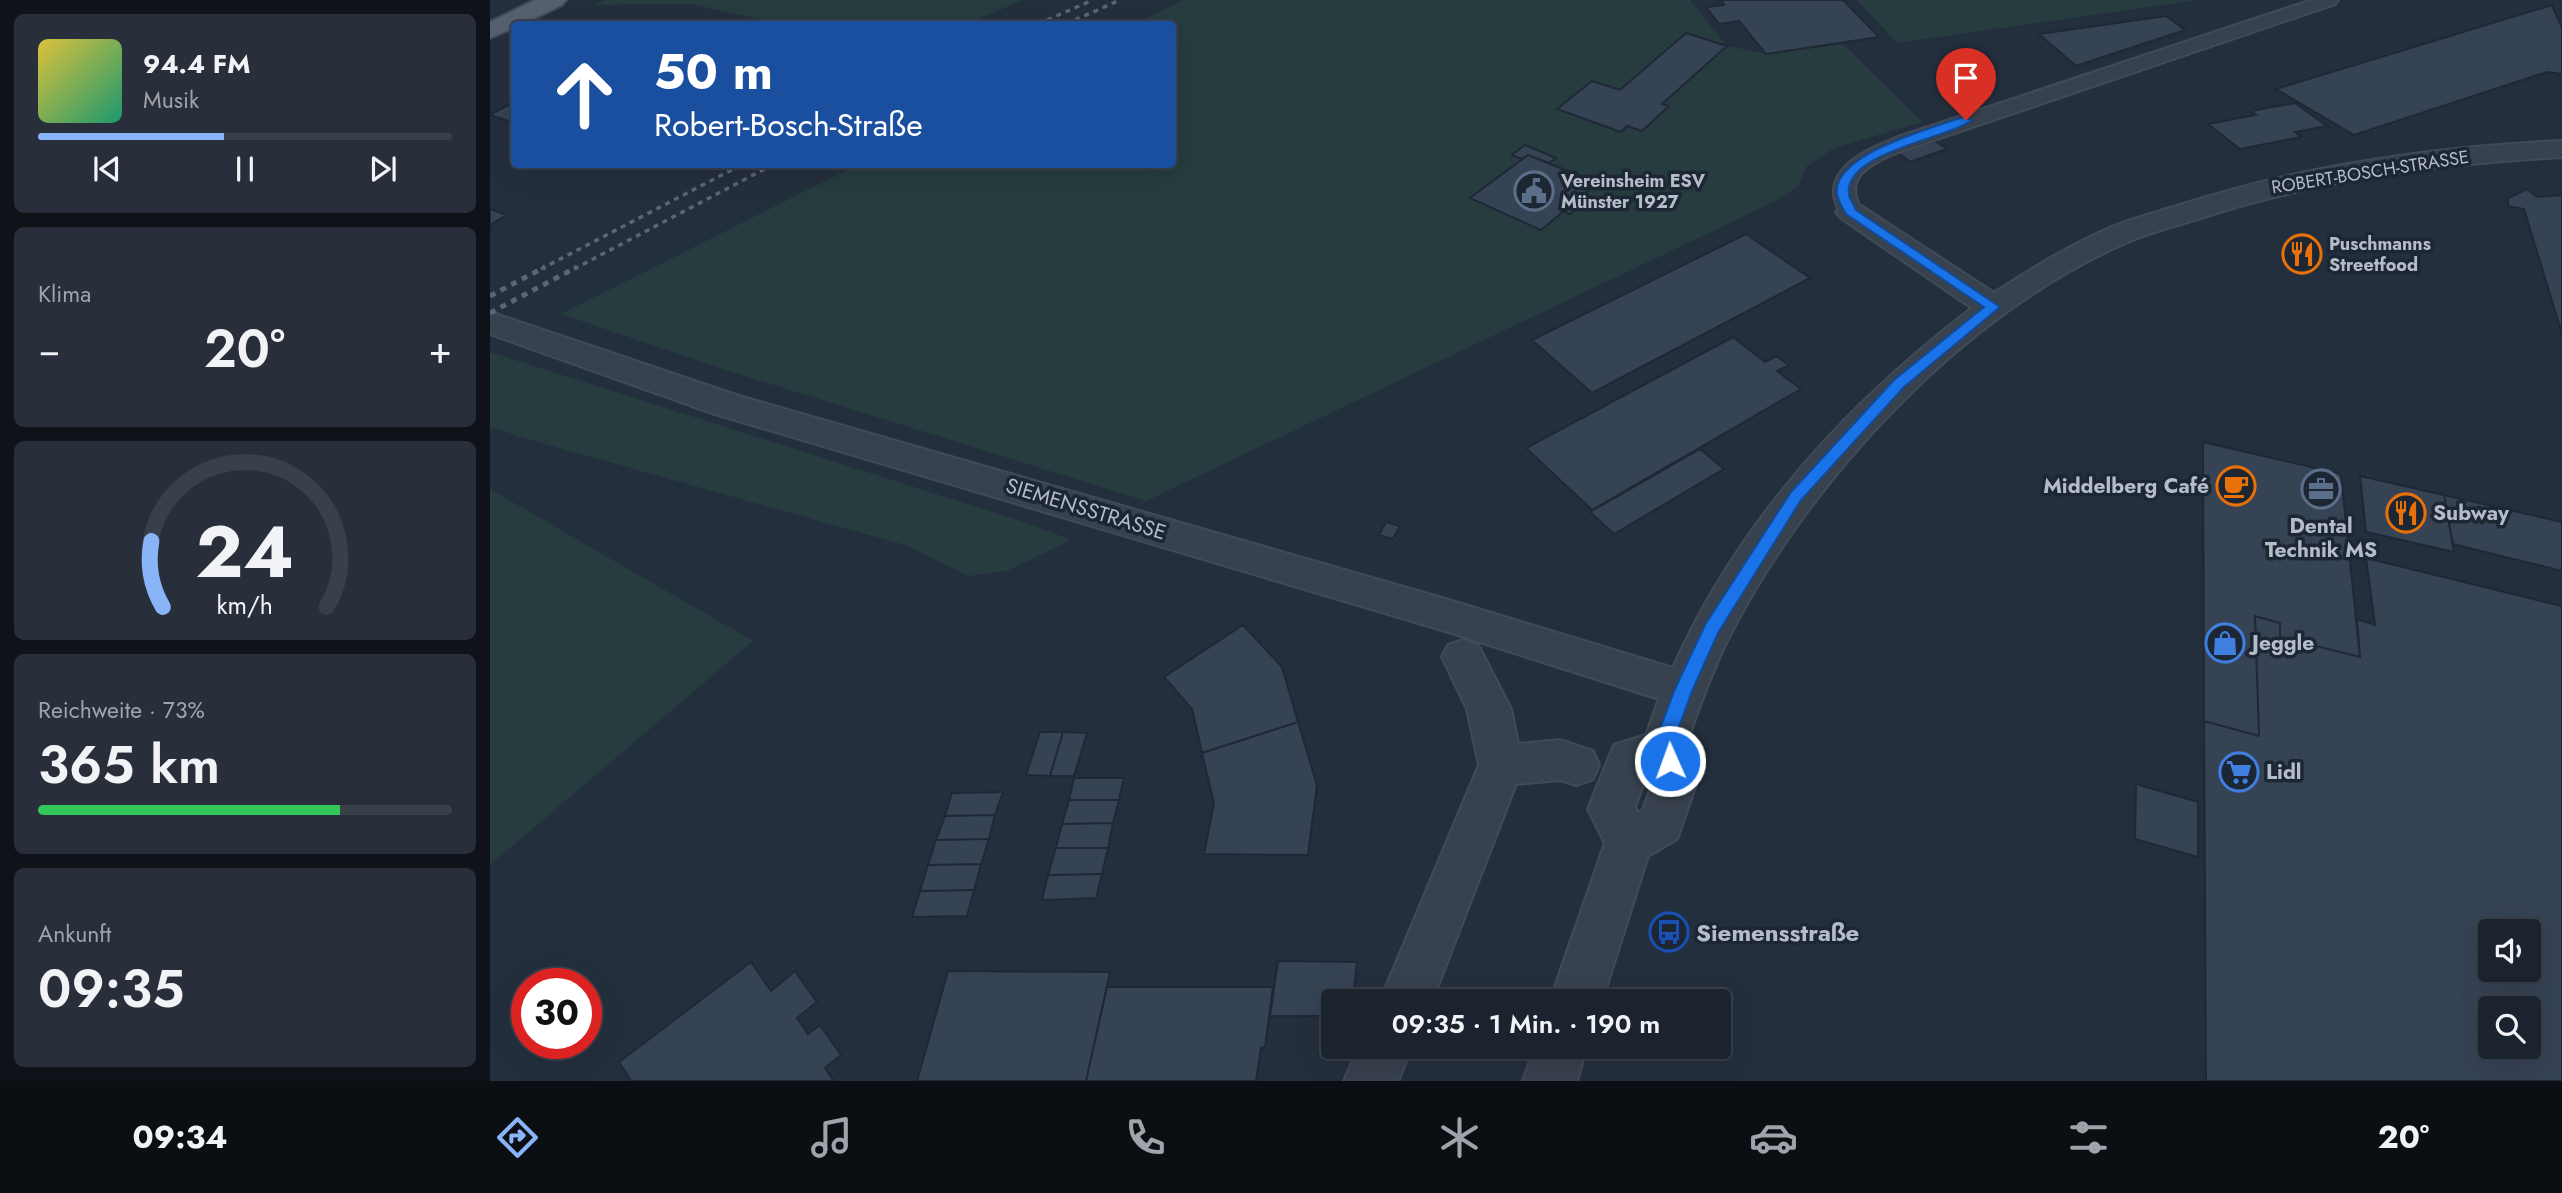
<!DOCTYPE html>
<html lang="de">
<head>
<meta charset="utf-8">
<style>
  :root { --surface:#1b232e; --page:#282f3a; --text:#f1f3f6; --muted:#a0a4aa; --line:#39404a; --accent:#8ab4f8 }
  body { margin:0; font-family:Jost,sans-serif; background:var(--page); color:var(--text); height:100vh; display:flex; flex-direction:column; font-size:26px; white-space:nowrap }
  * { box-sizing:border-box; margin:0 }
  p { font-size:23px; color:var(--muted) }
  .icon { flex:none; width:38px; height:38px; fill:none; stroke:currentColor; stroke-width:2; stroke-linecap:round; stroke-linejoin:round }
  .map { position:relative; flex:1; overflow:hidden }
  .panel { display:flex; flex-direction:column; gap:14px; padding:14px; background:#0f1319; width:490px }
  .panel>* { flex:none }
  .top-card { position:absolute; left:21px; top:21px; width:665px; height:147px; border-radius:7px; box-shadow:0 7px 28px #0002,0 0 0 2px var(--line); background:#1a4fa0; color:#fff; overflow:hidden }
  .buttons { position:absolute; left:1988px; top:919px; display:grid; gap:14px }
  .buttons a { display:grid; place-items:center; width:63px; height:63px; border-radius:7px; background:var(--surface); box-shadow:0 7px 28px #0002,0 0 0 2px var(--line); font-size:35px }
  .speed { position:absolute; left:21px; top:968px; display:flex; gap:14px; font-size:35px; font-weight:700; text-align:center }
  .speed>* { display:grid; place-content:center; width:91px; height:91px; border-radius:50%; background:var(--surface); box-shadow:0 7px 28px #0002,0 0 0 2px var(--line); line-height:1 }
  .speed .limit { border:10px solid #d22; background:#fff; color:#111 }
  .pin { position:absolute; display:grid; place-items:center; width:60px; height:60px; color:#fff; margin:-72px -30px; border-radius:50% 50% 50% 0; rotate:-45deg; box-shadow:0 0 7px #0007 }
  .pin .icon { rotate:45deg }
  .me { position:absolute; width:77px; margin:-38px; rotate:358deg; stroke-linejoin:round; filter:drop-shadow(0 0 5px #0008) }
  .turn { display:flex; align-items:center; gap:24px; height:147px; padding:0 28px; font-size:32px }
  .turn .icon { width:91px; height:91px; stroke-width:2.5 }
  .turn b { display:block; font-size:49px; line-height:60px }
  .big { font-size:52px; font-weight:600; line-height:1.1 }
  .panel .tile { flex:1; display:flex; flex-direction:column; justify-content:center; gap:10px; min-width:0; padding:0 24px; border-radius:10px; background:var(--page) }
  .panel .dial { align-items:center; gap:0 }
  .dial svg { height:182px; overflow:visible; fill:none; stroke:var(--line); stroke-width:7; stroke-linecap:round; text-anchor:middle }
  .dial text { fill:var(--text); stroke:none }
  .song { display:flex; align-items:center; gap:21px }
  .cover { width:84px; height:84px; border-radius:10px; background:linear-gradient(135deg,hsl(50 70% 55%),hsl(160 70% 35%)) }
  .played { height:7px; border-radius:4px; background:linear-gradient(90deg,var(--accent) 45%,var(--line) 45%) }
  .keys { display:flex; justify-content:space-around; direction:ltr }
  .heat { display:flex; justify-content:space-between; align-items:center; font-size:38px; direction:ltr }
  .charge { height:10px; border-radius:5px; background:linear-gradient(90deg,#34c759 73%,var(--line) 0) }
  .trip { position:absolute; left:831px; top:989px; width:410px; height:70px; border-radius:7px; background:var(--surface); box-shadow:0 7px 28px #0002,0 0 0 2px var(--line); font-weight:600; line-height:70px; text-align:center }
  .tabs { display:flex; height:112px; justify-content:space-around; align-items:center; background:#0b0e12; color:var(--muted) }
  .tabs .icon { width:49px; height:49px }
  .tabs .active { color:var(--accent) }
  .tabs b { font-size:32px; color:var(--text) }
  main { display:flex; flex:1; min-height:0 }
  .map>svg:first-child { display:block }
</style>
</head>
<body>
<main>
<section class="panel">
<div class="tile">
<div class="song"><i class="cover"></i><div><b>94.4 FM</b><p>Musik</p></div></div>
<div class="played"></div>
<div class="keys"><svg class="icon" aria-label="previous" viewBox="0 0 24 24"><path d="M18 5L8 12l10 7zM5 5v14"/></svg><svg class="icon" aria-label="pause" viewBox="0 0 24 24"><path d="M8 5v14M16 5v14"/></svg><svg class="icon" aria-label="next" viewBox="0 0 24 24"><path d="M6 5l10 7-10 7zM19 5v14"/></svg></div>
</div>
<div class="tile"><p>Klima</p>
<div class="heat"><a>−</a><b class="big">20°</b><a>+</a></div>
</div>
<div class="tile dial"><svg viewBox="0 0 100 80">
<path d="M14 69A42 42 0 1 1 86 69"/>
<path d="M14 69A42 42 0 0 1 9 40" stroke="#8ab4f8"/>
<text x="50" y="56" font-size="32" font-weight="700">24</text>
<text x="50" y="72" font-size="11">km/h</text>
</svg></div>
<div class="tile"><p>Reichweite · 73%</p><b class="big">365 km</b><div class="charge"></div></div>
<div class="tile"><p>Ankunft</p><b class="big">09:35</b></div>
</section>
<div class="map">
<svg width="2072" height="1081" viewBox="0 0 2072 1081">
  <rect width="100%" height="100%" fill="#242f3e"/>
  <!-- green -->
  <path fill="#263c3f" d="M114,0H533L477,24H293L199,4L105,5Z
    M693,0H1200L1237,46L1277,54L1353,44L1432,122L1344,148L1316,167L1308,186L1286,201L656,501L242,372L71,314L367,165L682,164V24H645Z
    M1367,0H1707L1407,43Z
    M0,352L534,522L581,540L517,571L479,576L415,545L30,437L6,428L0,430Z
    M0,489L263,641L0,865Z"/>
  <!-- building -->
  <path fill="#364354" stroke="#1f2835" stroke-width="2" fill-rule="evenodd" d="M1231,0H1353L1389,37L1276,54L1249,21L1229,24L1216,7L1234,5Z
    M2062,5L2072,28V74L2057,72L1864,135L1786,89Z
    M1676,16L1695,30L1586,66L1549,34Z
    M1196,33L1237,46L1172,104L1179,106L1152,131L1137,126L1131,132L1067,109L1102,81L1130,90Z
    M24,102V123L0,115Z
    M1805,103L1837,126L1805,132L1811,137L1750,149L1718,124L1766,115L1761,111Z
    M1445,141L1457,149L1420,162L1409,153Z
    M1035,145L1066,158L1059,163L1038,155L1032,159L1022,155Z
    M1038,155L1108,183L1086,201L1092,204L1080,214L1074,211L1051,230L980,198Z
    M2037,189L2047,197L2072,195V334L2034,209L2018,206V198Z
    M0,209L17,215L3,223L0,230Z
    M1256,234L1320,278L1102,393L1042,340Z
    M1807,241L1824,244L1827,270L1808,267V264L1801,262L1799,244L1808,246Z
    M1243,337L1275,362L1286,356L1299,365L1287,371L1311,389L1102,510L1036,448Z
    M1713,442L1851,474L1870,657L1790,637V623L1765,616L1769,736L1714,721Z
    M1210,449L1234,469L1124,534L1100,512Z
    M1870,476L1954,495L1964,552L1876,532Z
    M1954,495L2072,522V571L1963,544Z
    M896,522L910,526L903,539L889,535Z
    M1876,558L2072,606V1081H1716L1714,721L1769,736L1765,616L1790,623V637L1870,657L1867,619L1885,625ZM2000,931H2039V970H2000ZM2000,1008H2039V1046H2000Z
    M753,625L792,667L808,722L712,753L702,709L674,677Z
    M808,722L827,785L818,855L714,854L724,803L712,753Z
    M550,732H573L560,776L536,775Z
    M573,732L597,733L584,776H560Z
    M584,778H634L629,800H579Z
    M1646,784L1708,802V857L1645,839Z
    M513,792L505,815L455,816L462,793Z
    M579,800H629L623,823L572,824Z
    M505,815L499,839L446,840L455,816Z
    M623,823L618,848H566L572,824Z
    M499,839L491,864L438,865L446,840Z
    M566,848H618L612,874L558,875Z
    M491,864L484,890L430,891L438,865Z
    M612,874L606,898L552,900L558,875Z
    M484,890L477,916L422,917L430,891Z
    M788,961L867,962L863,1001H844V1016H780Z
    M261,962L281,991L305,971L327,1002L307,1018L318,1034L330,1025L351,1055L335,1068L344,1081H141L129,1062Z
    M458,971L620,972L596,1081H427Z
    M617,987H783L775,1047L771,1048L766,1081H596Z"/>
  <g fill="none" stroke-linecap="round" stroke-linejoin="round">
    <!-- lane casing -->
    <g stroke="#414a57" stroke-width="4">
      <path id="lane" d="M1822,0H1848L1845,4L1403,154C1374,168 1354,178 1372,212L1369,217H1353C1323,172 1374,151 1408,137Z"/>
    </g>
    <!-- street casing -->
    <g stroke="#414a57" stroke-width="4">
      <path id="street" d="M2072,141V157C1948,164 1826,180 1708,219C1685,226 1660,232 1638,242C1472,313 1317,482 1237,641C1220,675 1208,711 1195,747L1210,773L1187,839L1158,856L1112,1001H1060L1115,843L1098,809L1124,745L1156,735L1169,699L952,630L225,414L0,334V312L249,396L952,598L1183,668C1248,522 1356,404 1482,308L1351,218L1346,212L1351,206L1361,203L1371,206L1504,293C1540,270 1576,247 1615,230C1639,219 1665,213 1690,205C1815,165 1942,147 2072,141ZM1162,772L1165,776L1153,810L1148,813L1145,807L1157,774Z
        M973,640L988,645L1021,709L1028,744L1070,740L1103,751L1109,765L1103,779L1087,785L1070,780L1026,784L942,1001H890L989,765L977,709L952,657L958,645Z
        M869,1046H922L908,1081H854Z
        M1045,1046H1097L1087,1081H1033Z"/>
    </g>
    <!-- primary casing -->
    <g stroke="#414a57" stroke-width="4">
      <path id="primary" d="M45,0H76L72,5L33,24H24V28L0,38V22Z"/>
    </g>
    <!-- lane -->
    <use href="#lane" fill="#38414e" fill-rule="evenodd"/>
    <!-- street -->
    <use href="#street" fill="#38414e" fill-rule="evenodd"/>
    <!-- primary -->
    <use href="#primary" fill="#56606e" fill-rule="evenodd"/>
    <!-- rail-far1 -->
    <path stroke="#5a6575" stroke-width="3.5" stroke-dasharray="5 5" stroke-linecap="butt" d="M548,24L603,0
      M576,24L630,0
      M51,269L253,164
      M84,269L284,164"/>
    <!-- rail -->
    <path stroke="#5a6575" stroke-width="5" stroke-dasharray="6 6" stroke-linecap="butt" d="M0,296L55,267
      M0,313L87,267"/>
  </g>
  <!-- route -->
  <path fill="#1a73e8" stroke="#114b97" stroke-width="2" d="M1473,117L1482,120C1458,139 1352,152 1359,195C1360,200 1364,205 1366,210L1510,307L1414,387L1311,500L1228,633L1203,689L1181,748L1189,761L1186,767L1180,769L1173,767L1162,750L1185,689L1215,625L1301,492L1404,380L1494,307L1356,214C1353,209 1348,201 1347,194C1342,154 1443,128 1473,117Z"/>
  <!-- icons -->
  <defs>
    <g id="civic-ring" transform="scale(2.0125)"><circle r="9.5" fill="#1d2633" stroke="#5c6f8a" stroke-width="1.5"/><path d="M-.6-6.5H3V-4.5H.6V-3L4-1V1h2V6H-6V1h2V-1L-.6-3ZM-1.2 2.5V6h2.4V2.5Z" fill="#5c6f8a"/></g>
    <g id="restaurant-ring" transform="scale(2.0125)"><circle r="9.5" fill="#1d2633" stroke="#e8710a" stroke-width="1.5"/><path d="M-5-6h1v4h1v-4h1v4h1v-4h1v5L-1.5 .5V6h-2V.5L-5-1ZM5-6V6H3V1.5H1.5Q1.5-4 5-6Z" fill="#e8710a"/></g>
    <g id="cafe-ring" transform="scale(2.0125)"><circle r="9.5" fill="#1d2633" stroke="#e8710a" stroke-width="1.5"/><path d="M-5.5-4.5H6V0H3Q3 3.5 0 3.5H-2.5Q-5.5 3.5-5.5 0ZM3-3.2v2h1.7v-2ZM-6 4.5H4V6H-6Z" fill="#e8710a"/></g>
    <g id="office-ring" transform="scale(2.0125)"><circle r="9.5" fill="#1d2633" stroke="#5c6f8a" stroke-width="1.5"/><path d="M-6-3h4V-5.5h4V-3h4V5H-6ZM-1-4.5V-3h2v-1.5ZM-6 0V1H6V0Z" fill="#5c6f8a"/></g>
    <g id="shop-ring" transform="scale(2.0125)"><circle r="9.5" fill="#1d2633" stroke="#3f7fe0" stroke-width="1.5"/><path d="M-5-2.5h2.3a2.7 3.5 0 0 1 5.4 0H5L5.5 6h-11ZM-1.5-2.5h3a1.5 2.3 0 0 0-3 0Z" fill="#3f7fe0"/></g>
    <g id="supermarket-ring" transform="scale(2.0125)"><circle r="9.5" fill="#1d2633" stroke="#3f7fe0" stroke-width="1.5"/><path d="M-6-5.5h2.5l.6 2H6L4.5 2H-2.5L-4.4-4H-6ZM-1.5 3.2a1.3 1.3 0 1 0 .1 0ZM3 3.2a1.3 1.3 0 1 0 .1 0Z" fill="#3f7fe0"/></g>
    <g id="bus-ring" transform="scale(2.0125)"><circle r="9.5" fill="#1d2633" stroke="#1a4fb4" stroke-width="1.5"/><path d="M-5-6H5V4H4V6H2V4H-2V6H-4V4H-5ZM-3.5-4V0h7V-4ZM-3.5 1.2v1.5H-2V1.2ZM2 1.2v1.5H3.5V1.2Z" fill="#1a4fb4"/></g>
  </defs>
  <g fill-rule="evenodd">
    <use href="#civic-ring" x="1044" y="191"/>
    <use href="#restaurant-ring" x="1812" y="254"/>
    <use href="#cafe-ring" x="1746" y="486"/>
    <use href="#office-ring" x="1831" y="489"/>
    <use href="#restaurant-ring" x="1916" y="513"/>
    <use href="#shop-ring" x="1735" y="643"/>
    <use href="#supermarket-ring" x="1749" y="772"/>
    <use href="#bus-ring" x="1179" y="932"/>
  </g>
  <g text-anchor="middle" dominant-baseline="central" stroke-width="7" stroke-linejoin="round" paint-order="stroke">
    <!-- far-street labels -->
    <g font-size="18" fill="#b4bcc9" stroke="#1d2633">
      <text transform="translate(1880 172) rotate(-9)">ROBERT-BOSCH-STRASSE</text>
    </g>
    <!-- far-poi labels -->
    <g font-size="18" font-weight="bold" fill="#b4bcc9" stroke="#1d2633" text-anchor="start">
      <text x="1071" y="181">Vereinsheim ESV<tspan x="1071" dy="21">Münster 1927</tspan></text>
      <text x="1839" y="244">Puschmanns<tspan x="1839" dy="21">Streetfood</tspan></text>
    </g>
    <!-- poi labels -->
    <g font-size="21" font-weight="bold" fill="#b4bcc9" stroke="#1d2633" text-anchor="start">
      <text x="1719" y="486" text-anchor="end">Middelberg Café</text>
      <text x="1943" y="513">Subway</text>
      <text x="1831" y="526" text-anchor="middle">Dental<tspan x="1831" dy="24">Technik MS</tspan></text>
      <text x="1762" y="643">Jeggle</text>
      <text x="1776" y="772">Lidl</text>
    </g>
    <!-- street labels -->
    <g font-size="21" fill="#b4bcc9" stroke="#1d2633">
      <text transform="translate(596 509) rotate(17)">SIEMENSSTRASSE</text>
    </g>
    <!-- near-poi labels -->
    <g font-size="24" font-weight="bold" fill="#b4bcc9" stroke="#1d2633" text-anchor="start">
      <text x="1206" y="932">Siemensstraße</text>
    </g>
  </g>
</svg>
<div class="buttons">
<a><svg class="icon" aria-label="sound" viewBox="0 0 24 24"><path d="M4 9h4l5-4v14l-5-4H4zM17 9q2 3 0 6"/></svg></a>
<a><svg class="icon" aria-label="search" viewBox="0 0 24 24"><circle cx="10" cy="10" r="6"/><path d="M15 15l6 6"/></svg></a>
</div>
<div class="speed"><div class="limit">30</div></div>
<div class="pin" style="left:1476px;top:120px;background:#d93025"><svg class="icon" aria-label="arrive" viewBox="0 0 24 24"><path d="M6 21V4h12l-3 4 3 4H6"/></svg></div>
<svg class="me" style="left:1180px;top:761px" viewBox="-20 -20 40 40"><circle r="17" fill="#1a73e8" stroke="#fff" stroke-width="3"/><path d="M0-11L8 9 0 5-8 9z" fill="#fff"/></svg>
<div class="trip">09:35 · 1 Min. · 190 m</div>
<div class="top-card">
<div class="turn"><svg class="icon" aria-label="ahead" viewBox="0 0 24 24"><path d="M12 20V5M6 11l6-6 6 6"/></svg><div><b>50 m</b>Robert-Bosch-Straße</div></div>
</div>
</div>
</main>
<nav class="tabs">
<b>09:34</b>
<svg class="icon active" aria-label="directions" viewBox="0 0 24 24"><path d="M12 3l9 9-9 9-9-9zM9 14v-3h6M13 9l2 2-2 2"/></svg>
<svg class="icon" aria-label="music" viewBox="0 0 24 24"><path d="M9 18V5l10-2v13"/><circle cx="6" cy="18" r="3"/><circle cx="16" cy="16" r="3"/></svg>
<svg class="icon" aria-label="phone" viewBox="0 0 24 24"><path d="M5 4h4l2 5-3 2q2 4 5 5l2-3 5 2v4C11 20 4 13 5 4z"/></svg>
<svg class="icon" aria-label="climate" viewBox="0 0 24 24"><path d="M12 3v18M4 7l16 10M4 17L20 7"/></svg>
<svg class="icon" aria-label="car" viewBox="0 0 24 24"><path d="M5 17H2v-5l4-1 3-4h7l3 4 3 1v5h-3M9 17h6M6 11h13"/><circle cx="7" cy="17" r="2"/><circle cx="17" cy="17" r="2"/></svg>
<svg class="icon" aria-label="filters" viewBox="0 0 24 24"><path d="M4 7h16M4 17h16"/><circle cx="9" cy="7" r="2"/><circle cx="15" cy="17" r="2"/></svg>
<b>20°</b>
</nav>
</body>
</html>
